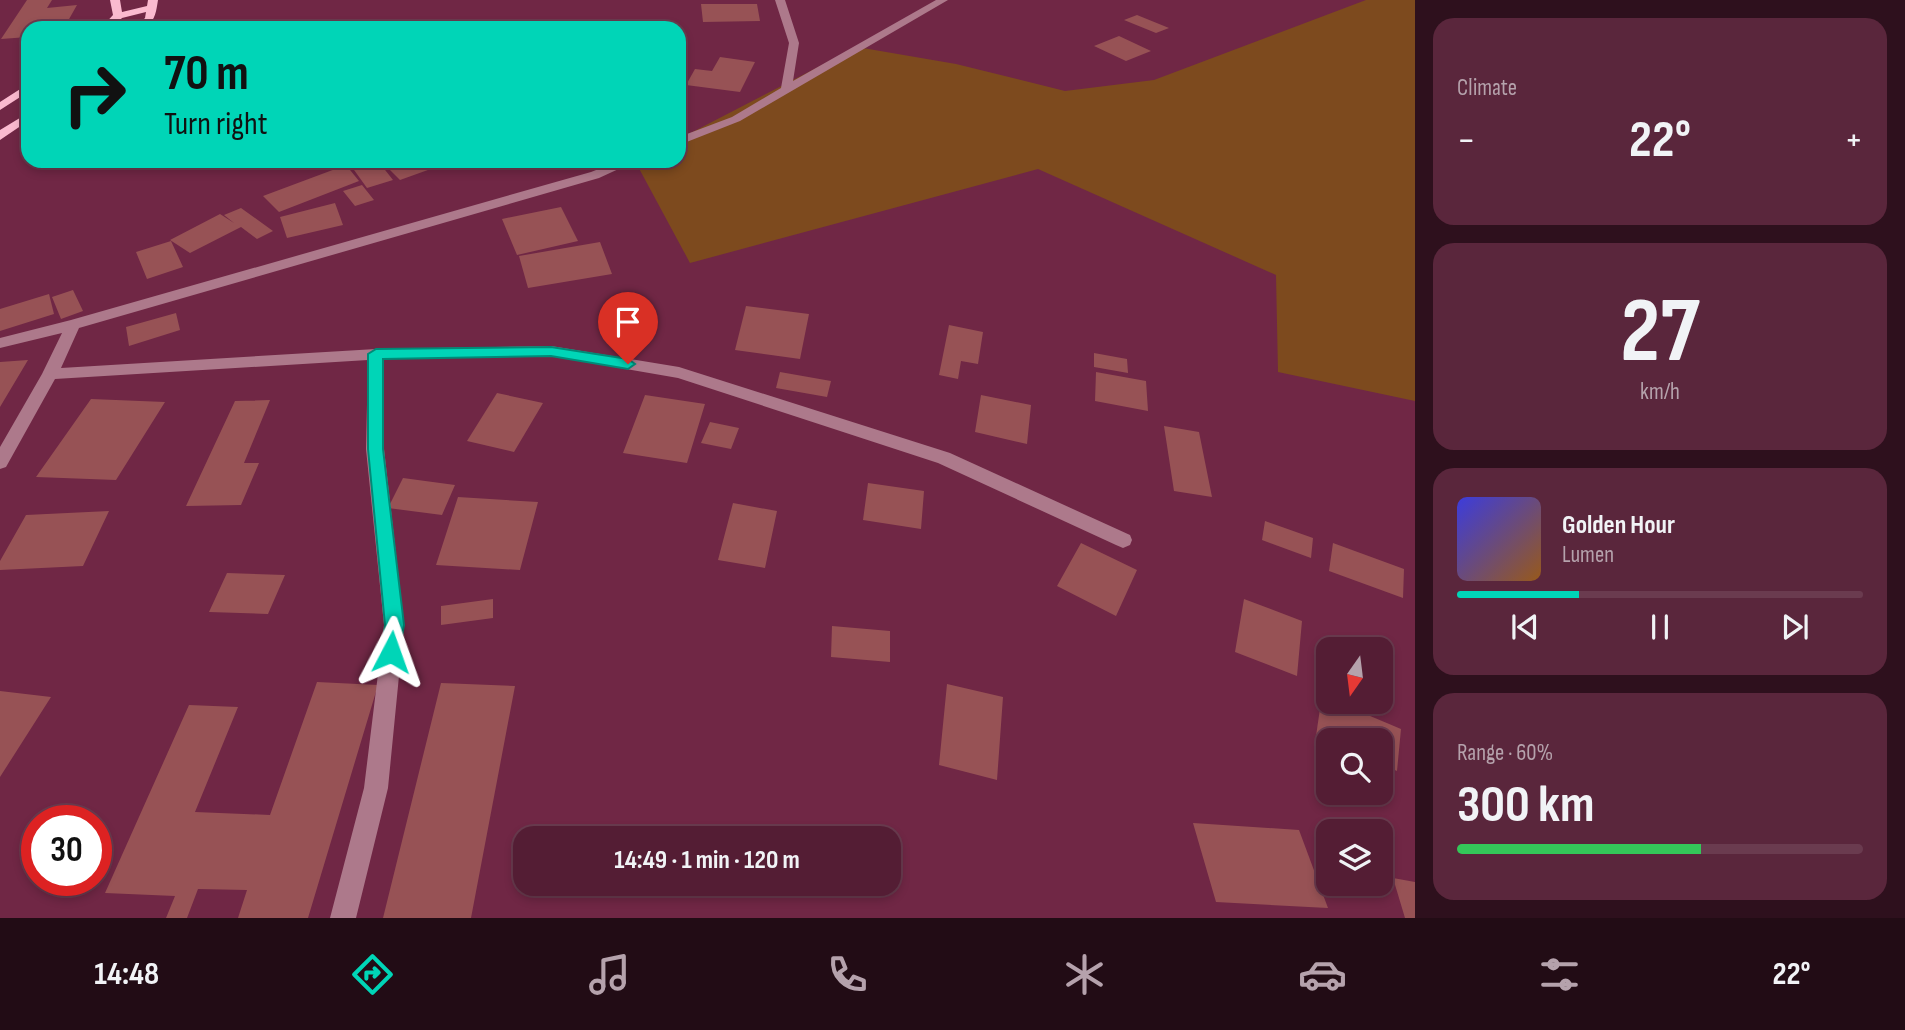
<!DOCTYPE html>
<html lang="en">
<head>
<meta charset="utf-8">
<style>
  :root { --surface:#541d34; --page:#5a263c; --text:#f1f3f6; --muted:#b5a2ac; --line:#6a3b4f; --accent:#00d5b7 }
  body { margin:0; font-family:"Sofia Sans Condensed",sans-serif; background:var(--page); color:var(--text); height:100vh; display:flex; flex-direction:column; font-size:26px; white-space:nowrap }
  * { box-sizing:border-box; margin:0 }
  p { font-size:23px; color:var(--muted) }
  .icon { flex:none; width:38px; height:38px; fill:none; stroke:currentColor; stroke-width:2; stroke-linecap:round; stroke-linejoin:round }
  .map { position:relative; flex:1; overflow:hidden }
  .panel { display:flex; flex-direction:column; gap:18px; padding:18px; background:#2e101d; width:490px }
  .panel>* { flex:none }
  .guide { position:absolute; left:21px; top:21px; width:665px; height:147px; border-radius:21px; box-shadow:0 4px 10px #0003,0 0 0 2px var(--line); background:#00d5b7; color:#111; overflow:hidden }
  .needle { width:46px; rotate:194deg }
  .tools { position:absolute; left:1316px; top:637px; display:grid; gap:14px }
  .tools a { display:grid; place-items:center; width:77px; height:77px; border-radius:14px; background:var(--surface); box-shadow:0 4px 10px #0003,0 0 0 2px var(--line); font-size:35px }
  .speed { position:absolute; left:21px; top:805px; display:flex; gap:14px; font-size:35px; font-weight:700; text-align:center }
  .speed>* { display:grid; place-content:center; width:91px; height:91px; border-radius:50%; background:var(--surface); box-shadow:0 4px 10px #0003,0 0 0 2px var(--line); line-height:1 }
  .speed .limit { border:10px solid #d22; background:#fff; color:#111 }
  .pin { position:absolute; display:grid; place-items:center; width:60px; height:60px; color:#fff; margin:-72px -30px; border-radius:50% 50% 50% 0; rotate:-45deg; box-shadow:0 0 7px #0007 }
  .pin .icon { rotate:45deg }
  .me { position:absolute; width:77px; margin:-38px; rotate:4deg; stroke-linejoin:round; filter:drop-shadow(0 0 5px #0008) }
  .turn { display:flex; align-items:center; gap:24px; height:147px; padding:0 28px; font-size:32px }
  .turn .icon { width:91px; height:91px; stroke-width:2.5 }
  .turn b { display:block; font-size:49px; line-height:60px }
  .big { font-size:52px; font-weight:700; line-height:1.1 }
  .panel .card { flex:1; display:flex; flex-direction:column; justify-content:center; gap:10px; min-width:0; padding:0 24px; border-radius:21px; background:var(--page) }
  .panel .dial { align-items:center; gap:0 }
  .dial b { font-size:91px; line-height:1 }
  .song { display:flex; align-items:center; gap:21px }
  .cover { width:84px; height:84px; border-radius:10px; background:linear-gradient(135deg,hsl(240 70% 55%),hsl(30 70% 35%)) }
  .played { height:7px; border-radius:4px; background:linear-gradient(90deg,var(--accent) 30%,var(--line) 30%) }
  .keys { display:flex; justify-content:space-around; direction:ltr }
  .heat { display:flex; justify-content:space-between; align-items:center; font-size:38px; direction:ltr }
  .charge { height:10px; border-radius:5px; background:linear-gradient(90deg,#34c759 60%,var(--line) 0) }
  .trip { position:absolute; left:513px; top:826px; width:388px; height:70px; border-radius:21px; background:var(--surface); box-shadow:0 4px 10px #0003,0 0 0 2px var(--line); font-weight:700; line-height:70px; text-align:center }
  .tab-bar { display:flex; height:112px; justify-content:space-around; align-items:center; background:#220c15; color:var(--muted) }
  .tab-bar .icon { width:49px; height:49px }
  .tab-bar .on { color:var(--accent) }
  .tab-bar b { font-size:32px; color:var(--text) }
  main { display:flex; flex:1; min-height:0 }
  .map>svg:first-child { display:block }
</style>
</head>
<body>
<main>
<div class="map">
<svg width="1415" height="918" viewBox="0 0 1415 918">
  <rect width="100%" height="100%" fill="#702745"/>
  <!-- green -->
  <path fill="#7d4a1e" d="M1366,0H1415V401L1278,372L1276,275L1038,169L690,263L635,161H679V139L857,47L956,64L1065,91L1154,80Z"/>
  <!-- building -->
  <path fill="#975255" d="M27,0H52L47,8L77,5L64,28H28V37L1,39Z
    M701,4H757L760,21L703,22Z
    M1137,15L1169,28L1156,33L1124,20Z
    M444,22L477,24L474,28H440Z
    M480,23L523,26V28H476Z
    M1119,36L1151,51L1126,61L1094,46Z
    M720,57L755,62L740,92L686,85L695,69L712,71Z
    M354,161H378L393,180L367,188L349,163Z
    M388,161H453L400,180L383,163Z
    M346,165L359,181L279,212L263,196Z
    M362,185L374,200L355,206L343,191Z
    M335,203L343,225L287,238L280,217Z
    M561,207L578,241L517,255L502,219Z
    M241,208L273,231L257,239L241,227L190,253L170,240L220,214L234,223L224,215Z
    M171,241L183,267L147,279L136,252Z
    M600,242L612,274L528,288L519,256Z
    M73,290L83,311L61,319L52,297Z
    M49,294L54,314L0,331V309Z
    M746,306L809,314L800,359L735,350Z
    M176,313L180,330L129,346L126,327Z
    M949,325L983,332L978,364L961,361L958,379L939,375Z
    M1094,353L1127,359L1128,373L1094,367Z
    M28,360L0,407V362Z
    M780,372L831,381L827,397L776,388Z
    M1096,372L1146,381L1148,411L1095,401Z
    M497,393L543,403L514,452L467,441Z
    M645,395L705,404L687,463L623,453Z
    M981,395L1031,405L1027,444L975,432Z
    M91,399L165,402L116,480L36,477Z
    M270,400L244,463H259L241,505L186,506L235,401Z
    M710,422L739,428L731,449L701,443Z
    M1164,426L1199,432L1212,497L1174,491Z
    M403,478L455,485L442,515L388,508Z
    M868,483L924,491L921,529L863,520Z
    M458,497L538,502L520,570L436,565Z
    M733,503L777,511L765,568L718,560Z
    M109,511L83,566L0,570V561L26,515Z
    M1265,521L1313,538L1311,558L1262,540Z
    M1081,543L1137,570L1116,616L1057,586Z
    M1333,543L1404,569L1403,598L1329,571Z
    M227,573L285,575L268,614L209,612Z
    M493,599V618L441,625V606Z
    M1244,599L1302,621L1297,676L1235,652Z
    M832,626L890,631V662L831,657Z
    M317,682L378,685L308,918H238L247,890L198,889L187,918H166L175,896L105,893L189,705L238,707L195,812L270,815Z
    M441,683L515,686L471,918H383Z
    M947,684L1003,697L997,780L939,765Z
    M0,691L51,697L0,777Z
    M1322,695L1328,698V702H1337L1401,729L1397,771L1381,764V740L1328,741L1316,736Z
    M1193,823L1299,830L1328,908L1216,902Z
    M1393,878L1415,882V918H1405Z"/>
  <g fill="none" stroke-linecap="round" stroke-linejoin="round">
    <!-- minor -->
    <path fill="#ad798b" fill-rule="evenodd" d="M775,0H785L799,43L793,81L936,0H948L740,121L679,145V137L732,117L781,88L789,43Z
      M619,161H636L599,178L79,328L61,368L376,349L551,346L679,367L950,453L1130,535L1132,540L1130,545L1123,548L1116,545L938,463L678,378L551,356L384,359V449L404,625L388,788L356,918H330L364,788L384,625L366,449L368,360L55,379L6,467L0,469V447L42,374L62,333L0,348V338L71,320L591,172Z"/>
    <!-- major -->
    <path fill="#fabacf" fill-rule="evenodd" d="M110,0H120L122,12L147,6L148,0H158C156,12 156,18 146,28H135L145,18L146,12L122,18L112,28H101L113,15Z
      M28,84V92L0,110V102Z
      M28,113V121L0,140V130Z"/>
  </g>
  <!-- route -->
  <path fill="#00d5b7" stroke="#008a77" stroke-width="2" d="M551,347L628,359L635,364L628,369L551,356L383,359V449L404,625L398,658L391,661L385,658L382,652L385,625L368,449V354L376,349Z"/>
</svg>
<div class="tools">
<a><svg class="needle" viewBox="-14 -14 28 28"><path d="M0-13l5 13h-10z" fill="#e53935"/><path d="M0 13l5-13h-10z" fill="#b5a2ac"/></svg></a>
<a><svg class="icon" aria-label="search" viewBox="0 0 24 24"><circle cx="10" cy="10" r="6"/><path d="M15 15l6 6"/></svg></a>
<a><svg class="icon" aria-label="layers" viewBox="0 0 24 24"><path d="M12 4l9 5-9 5-9-5zM3 14l9 5 9-5"/></svg></a>
</div>
<div class="speed"><div class="limit">30</div></div>
<div class="pin" style="left:628px;top:364px;background:#d93025"><svg class="icon" aria-label="arrive" viewBox="0 0 24 24"><path d="M6 21V4h12l-3 4 3 4H6"/></svg></div>
<svg class="me" style="left:391px;top:652px" viewBox="-20 -20 40 40"><path d="M0-17L14 15 0 8-14 15z" fill="#00d5b7" stroke="#fff" stroke-width="4"/></svg>
<div class="trip">14:49 · 1 min · 120 m</div>
<div class="guide">
<div class="turn"><svg class="icon" aria-label="right" viewBox="0 0 24 24"><path d="M7 20v-9h11M14 6l5 5-5 5"/></svg><div><b>70 m</b>Turn right</div></div>
</div>
</div>
<section class="panel">
<div class="card"><p>Climate</p>
<div class="heat"><a>−</a><b class="big">22°</b><a>+</a></div>
</div>
<div class="card dial"><b>27</b><p>km/h</p></div>
<div class="card">
<div class="song"><i class="cover"></i><div><b>Golden Hour</b><p>Lumen</p></div></div>
<div class="played"></div>
<div class="keys"><svg class="icon" aria-label="previous" viewBox="0 0 24 24"><path d="M18 5L8 12l10 7zM5 5v14"/></svg><svg class="icon" aria-label="pause" viewBox="0 0 24 24"><path d="M8 5v14M16 5v14"/></svg><svg class="icon" aria-label="next" viewBox="0 0 24 24"><path d="M6 5l10 7-10 7zM19 5v14"/></svg></div>
</div>
<div class="card"><p>Range · 60%</p><b class="big">300 km</b><div class="charge"></div></div>
</section>
</main>
<nav class="tab-bar">
<b>14:48</b>
<svg class="icon on" aria-label="directions" viewBox="0 0 24 24"><path d="M12 3l9 9-9 9-9-9zM9 14v-3h6M13 9l2 2-2 2"/></svg>
<svg class="icon" aria-label="music" viewBox="0 0 24 24"><path d="M9 18V5l10-2v13"/><circle cx="6" cy="18" r="3"/><circle cx="16" cy="16" r="3"/></svg>
<svg class="icon" aria-label="phone" viewBox="0 0 24 24"><path d="M5 4h4l2 5-3 2q2 4 5 5l2-3 5 2v4C11 20 4 13 5 4z"/></svg>
<svg class="icon" aria-label="climate" viewBox="0 0 24 24"><path d="M12 3v18M4 7l16 10M4 17L20 7"/></svg>
<svg class="icon" aria-label="car" viewBox="0 0 24 24"><path d="M5 17H2v-5l4-1 3-4h7l3 4 3 1v5h-3M9 17h6M6 11h13"/><circle cx="7" cy="17" r="2"/><circle cx="17" cy="17" r="2"/></svg>
<svg class="icon" aria-label="filters" viewBox="0 0 24 24"><path d="M4 7h16M4 17h16"/><circle cx="9" cy="7" r="2"/><circle cx="15" cy="17" r="2"/></svg>
<b>22°</b>
</nav>
</body>
</html>
